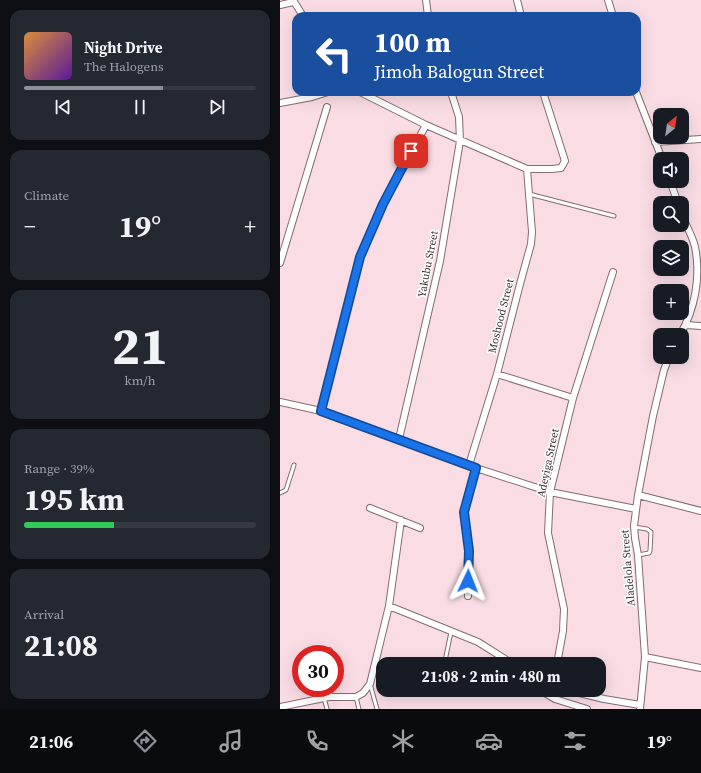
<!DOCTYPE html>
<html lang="en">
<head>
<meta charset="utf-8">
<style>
  :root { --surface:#171b24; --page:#242831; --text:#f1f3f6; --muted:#9ea1a6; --line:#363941; --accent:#8c9099 }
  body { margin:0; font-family:"Source Serif 4",serif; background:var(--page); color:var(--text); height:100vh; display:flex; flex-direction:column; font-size:15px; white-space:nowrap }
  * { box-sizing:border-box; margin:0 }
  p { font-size:13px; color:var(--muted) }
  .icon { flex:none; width:22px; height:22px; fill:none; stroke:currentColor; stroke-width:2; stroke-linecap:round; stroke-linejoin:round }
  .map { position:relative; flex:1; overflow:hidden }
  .panel { display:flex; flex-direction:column; gap:10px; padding:10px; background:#0d0f14; width:280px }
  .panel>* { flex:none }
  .hud { position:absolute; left:12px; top:12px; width:349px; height:84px; border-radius:12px; box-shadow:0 4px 16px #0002; background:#1a4fa0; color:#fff; overflow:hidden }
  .needle { width:26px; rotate:29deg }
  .buttons { position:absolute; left:373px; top:108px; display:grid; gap:8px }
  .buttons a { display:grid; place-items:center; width:36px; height:36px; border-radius:8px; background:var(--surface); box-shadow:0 4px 16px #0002; font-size:20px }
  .speed { position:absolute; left:12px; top:645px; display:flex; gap:8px; font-size:20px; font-weight:700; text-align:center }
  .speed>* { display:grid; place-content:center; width:52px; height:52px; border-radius:50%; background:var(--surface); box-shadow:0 4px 16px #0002; line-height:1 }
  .speed .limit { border:6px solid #d22; background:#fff; color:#111 }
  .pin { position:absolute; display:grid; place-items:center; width:34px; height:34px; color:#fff; margin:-17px; border-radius:8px; box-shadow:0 2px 6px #0006 }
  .me { position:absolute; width:44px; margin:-22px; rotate:2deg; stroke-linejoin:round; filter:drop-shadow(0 0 3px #0008) }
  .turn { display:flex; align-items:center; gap:14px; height:84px; padding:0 16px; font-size:18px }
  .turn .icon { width:52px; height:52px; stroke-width:2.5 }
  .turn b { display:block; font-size:28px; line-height:34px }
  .big { font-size:30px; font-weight:700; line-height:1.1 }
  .panel .tile { flex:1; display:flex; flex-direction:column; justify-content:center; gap:6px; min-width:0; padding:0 14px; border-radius:12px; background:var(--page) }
  .panel .dial { align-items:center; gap:0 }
  .dial b { font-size:52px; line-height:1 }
  .song { display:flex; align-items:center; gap:12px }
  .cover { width:48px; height:48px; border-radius:6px; background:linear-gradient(135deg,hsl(30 70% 55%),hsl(270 70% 35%)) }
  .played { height:4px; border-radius:2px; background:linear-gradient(90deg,var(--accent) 60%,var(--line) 60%) }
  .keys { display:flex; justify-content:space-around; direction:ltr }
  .heat { display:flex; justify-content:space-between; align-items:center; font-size:22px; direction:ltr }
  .charge { height:6px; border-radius:3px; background:linear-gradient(90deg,#34c759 39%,var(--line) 0) }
  .trip { position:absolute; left:96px; top:657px; width:230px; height:40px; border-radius:12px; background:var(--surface); box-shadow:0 4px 16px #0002; font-weight:700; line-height:40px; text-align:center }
  .menu { display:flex; height:64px; justify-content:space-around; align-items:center; background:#090b0e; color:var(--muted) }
  .menu .icon { width:28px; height:28px }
  .menu .active { color:var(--accent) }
  .menu b { font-size:18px; color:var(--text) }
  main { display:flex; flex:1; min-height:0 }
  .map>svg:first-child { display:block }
</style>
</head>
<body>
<main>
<section class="panel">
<div class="tile">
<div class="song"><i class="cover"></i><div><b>Night Drive</b><p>The Halogens</p></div></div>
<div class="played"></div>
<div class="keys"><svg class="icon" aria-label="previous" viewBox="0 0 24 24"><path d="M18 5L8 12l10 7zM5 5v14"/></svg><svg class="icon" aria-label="pause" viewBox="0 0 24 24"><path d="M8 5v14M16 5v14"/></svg><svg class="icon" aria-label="next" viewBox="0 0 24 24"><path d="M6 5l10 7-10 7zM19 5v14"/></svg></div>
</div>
<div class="tile"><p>Climate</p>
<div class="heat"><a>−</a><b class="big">19°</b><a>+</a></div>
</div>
<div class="tile dial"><b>21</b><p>km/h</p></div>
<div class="tile"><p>Range · 39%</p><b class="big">195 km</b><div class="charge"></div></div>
<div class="tile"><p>Arrival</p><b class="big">21:08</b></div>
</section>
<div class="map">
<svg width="421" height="709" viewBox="0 0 421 709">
  <rect width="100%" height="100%" fill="#fadce5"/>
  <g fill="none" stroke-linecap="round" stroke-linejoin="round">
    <!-- service casing -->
    <g stroke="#856b73" stroke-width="5">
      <path id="service" d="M249,194L334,216
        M0,493L6,490L14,465
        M354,527L367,529L371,532L370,551L369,553L358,555
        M166,664L165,661L171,632
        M90,684L97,709
        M76,697L79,709
        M44,698L47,709"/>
    </g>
    <!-- minor casing -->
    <g stroke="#856b73" stroke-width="8">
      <path id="minor" d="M13,0L23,16
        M146,0L148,16
        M237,0L241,16
        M328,0L333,16
        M0,5L13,2
        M80,92L146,125L247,169H272L281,168L285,161L263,92
        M356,92L382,159
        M0,103L32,97L48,92
        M375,142L421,139
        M390,181L398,203
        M0,263L47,107
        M406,325L421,326
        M400,335C415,309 421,277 415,247C413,237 406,226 402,215
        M217,374L293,398
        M0,402L41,411L196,468L270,492L356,509
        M41,411L80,257L103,204L146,125
        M119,439L160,261L180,141L179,117L171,92
        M189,465L217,374L240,284L251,244L252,232L247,169
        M358,495L421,511
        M90,508L140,528
        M188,596L189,551L184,511L196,468
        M109,606L198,642L233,664
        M49,651V654
        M365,657L421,668
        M277,664L283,631L284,609L268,533L270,492L293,398L333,272
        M49,688V697
        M260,690L275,699L307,709
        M287,690L324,699L360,705
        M0,707L49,697H76L83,693L90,684L109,606L121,520
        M360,709L365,657L358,555L355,538L354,526L358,495L373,416L384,370L389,357"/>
    </g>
    <!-- service -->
    <use href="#service" stroke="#fff" stroke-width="3"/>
    <!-- minor -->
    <use href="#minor" stroke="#fff" stroke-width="6"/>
  </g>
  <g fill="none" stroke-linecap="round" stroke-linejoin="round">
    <!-- route casing -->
    <g stroke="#114b97" stroke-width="10">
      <path id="route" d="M131,151L103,204L80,257L41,411L196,468L184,512L189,551L188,581"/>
    </g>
    <!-- route -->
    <use href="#route" stroke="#1a73e8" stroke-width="7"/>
  </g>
  <g text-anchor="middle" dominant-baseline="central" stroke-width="3" stroke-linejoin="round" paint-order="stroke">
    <!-- street labels -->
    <g font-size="11" fill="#3a2f32" stroke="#fff">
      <text transform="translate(148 264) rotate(-79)">Yakubu Street</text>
      <text transform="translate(221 316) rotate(-76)">Moshood Street</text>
      <text transform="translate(268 463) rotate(-78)">Adeyiga Street</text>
      <text transform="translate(348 568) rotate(-95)">Aladelola Street</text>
    </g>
  </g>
</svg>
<div class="buttons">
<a><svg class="needle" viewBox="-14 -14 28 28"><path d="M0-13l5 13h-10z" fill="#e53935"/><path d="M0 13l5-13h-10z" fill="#9ea1a6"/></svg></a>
<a><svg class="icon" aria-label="sound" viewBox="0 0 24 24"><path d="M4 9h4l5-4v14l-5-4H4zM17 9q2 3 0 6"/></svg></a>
<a><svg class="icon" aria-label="search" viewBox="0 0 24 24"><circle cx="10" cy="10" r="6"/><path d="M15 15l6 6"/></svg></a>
<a><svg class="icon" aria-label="layers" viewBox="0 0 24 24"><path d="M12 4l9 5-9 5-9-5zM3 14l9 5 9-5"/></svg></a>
<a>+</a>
<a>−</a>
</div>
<div class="speed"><div class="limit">30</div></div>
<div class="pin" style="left:131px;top:151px;background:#d93025"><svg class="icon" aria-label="arrive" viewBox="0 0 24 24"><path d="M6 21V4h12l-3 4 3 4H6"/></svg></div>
<svg class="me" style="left:188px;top:581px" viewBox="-20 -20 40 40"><path d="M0-17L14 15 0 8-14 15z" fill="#1a73e8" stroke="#fff" stroke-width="4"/></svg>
<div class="trip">21:08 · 2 min · 480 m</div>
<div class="hud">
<div class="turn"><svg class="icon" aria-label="left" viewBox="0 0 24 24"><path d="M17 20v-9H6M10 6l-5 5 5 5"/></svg><div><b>100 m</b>Jimoh Balogun Street</div></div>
</div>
</div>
</main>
<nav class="menu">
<b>21:06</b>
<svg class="icon active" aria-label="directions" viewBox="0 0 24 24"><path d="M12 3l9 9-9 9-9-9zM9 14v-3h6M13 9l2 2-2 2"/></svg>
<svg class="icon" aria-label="music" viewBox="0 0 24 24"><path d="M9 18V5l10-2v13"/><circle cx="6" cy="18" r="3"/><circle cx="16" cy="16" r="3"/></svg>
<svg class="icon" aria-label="phone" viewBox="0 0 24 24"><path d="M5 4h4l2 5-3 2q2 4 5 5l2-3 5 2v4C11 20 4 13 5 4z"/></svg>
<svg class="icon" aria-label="climate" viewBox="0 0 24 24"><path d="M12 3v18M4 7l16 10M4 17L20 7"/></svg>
<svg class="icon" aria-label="car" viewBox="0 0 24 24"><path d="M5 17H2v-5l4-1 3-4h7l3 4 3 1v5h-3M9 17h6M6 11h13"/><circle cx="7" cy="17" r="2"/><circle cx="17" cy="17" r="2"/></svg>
<svg class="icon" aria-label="filters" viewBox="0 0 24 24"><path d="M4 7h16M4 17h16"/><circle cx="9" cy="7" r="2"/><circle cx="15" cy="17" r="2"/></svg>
<b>19°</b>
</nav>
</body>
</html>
